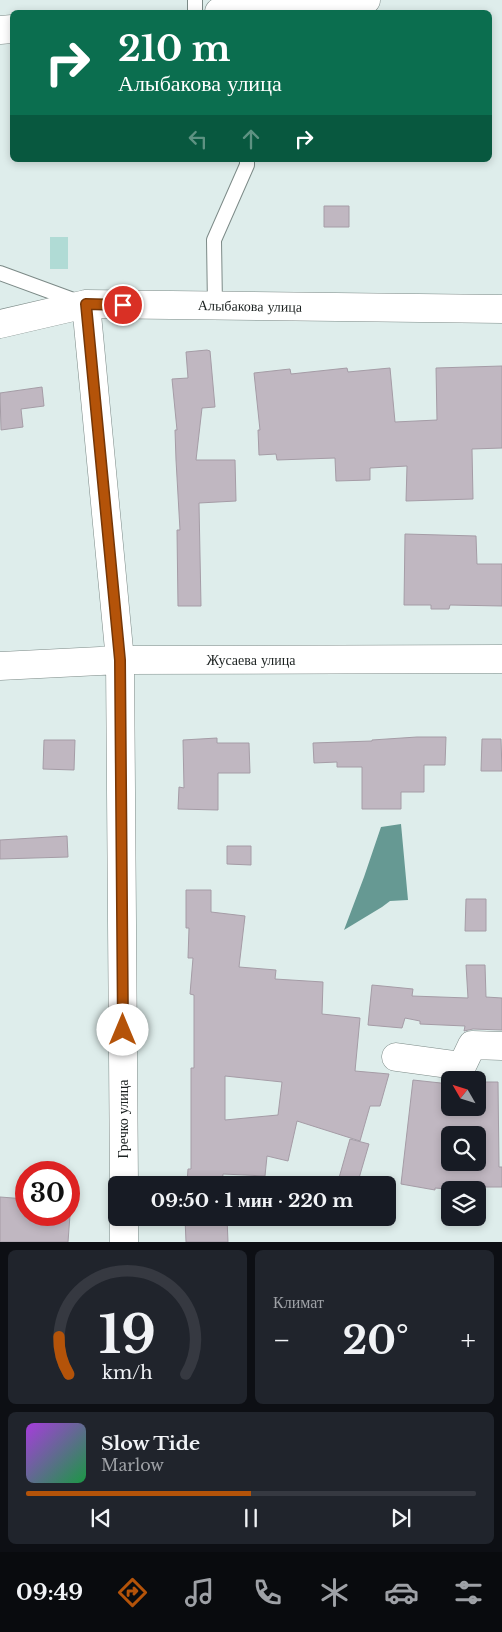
<!DOCTYPE html>
<html lang="ru">
<head>
<meta charset="utf-8">
<style>
  :root { --surface:#171b24; --page:#20242c; --text:#f1f3f6; --muted:#9ea1a6; --line:#363941; --accent:#b45309 }
  body { margin:0; font-family:"Libre Baskerville",serif; background:var(--page); color:var(--text); height:100vh; display:flex; flex-direction:column; font-size:19px; white-space:nowrap }
  * { box-sizing:border-box; margin:0 }
  p { font-size:16px; color:var(--muted) }
  .icon { flex:none; width:28px; height:28px; fill:none; stroke:currentColor; stroke-width:2; stroke-linecap:round; stroke-linejoin:round }
  .map { position:relative; height:1242px; overflow:hidden }
  .sheet { display:flex; flex-direction:column; gap:8px; padding:8px; background:#0d0f14; flex:1 }
  .sheet>* { flex:none }
  .top-card { position:absolute; left:10px; top:10px; width:482px; height:152px; border-radius:8px; box-shadow:0 2px 8px #0003; background:#0b6e4f; color:#fff; overflow:hidden }
  .needle { width:32px; rotate:309deg }
  .tools { position:absolute; left:441px; top:1071px; display:grid; gap:10px }
  .tools a { display:grid; place-items:center; width:45px; height:45px; border-radius:8px; background:var(--surface); box-shadow:0 2px 8px #0003; font-size:25px }
  .speed { position:absolute; left:15px; top:1161px; display:flex; gap:10px; font-size:25px; font-weight:700; text-align:center }
  .speed>* { display:grid; place-content:center; width:65px; height:65px; border-radius:50%; background:var(--surface); box-shadow:0 2px 8px #0003; line-height:1 }
  .speed .limit { border:8px solid #d22; background:#fff; color:#111 }
  .pin { position:absolute; display:grid; place-items:center; width:42px; height:42px; color:#fff; margin:-21px; border:2px solid #fff; border-radius:50%; box-shadow:0 1px 5px #0007 }
  .me { position:absolute; width:55px; margin:-28px; rotate:0deg; stroke-linejoin:round; filter:drop-shadow(0 0 4px #0008) }
  .turn { display:flex; align-items:center; gap:18px; height:105px; padding:0 25px; font-size:22px }
  .turn .icon { width:65px; height:65px; stroke-width:2.5 }
  .turn b { display:block; font-size:35px; line-height:42px }
  .lanes { display:flex; align-items:center; height:48px; padding:0 25px; background:#0003; justify-content:center; gap:25px; direction:ltr }
  .lanes .off { opacity:.35 }
  .big { font-size:38px; font-weight:700; line-height:1.1 }
  .sheet .card { flex:1; display:flex; flex-direction:column; justify-content:center; gap:8px; min-width:0; padding:0 18px; border-radius:8px; background:var(--page) }
  .sheet .dial { align-items:center; gap:0 }
  .dial svg { height:130px; overflow:visible; fill:none; stroke:var(--line); stroke-width:7; stroke-linecap:round; text-anchor:middle }
  .dial text { fill:var(--text); stroke:none }
  .song { display:flex; align-items:center; gap:15px }
  .cover { width:60px; height:60px; border-radius:8px; background:linear-gradient(135deg,hsl(280 70% 55%),hsl(140 70% 35%)) }
  .played { height:5px; border-radius:2px; background:linear-gradient(90deg,var(--accent) 50%,var(--line) 50%) }
  .keys { display:flex; justify-content:space-around; direction:ltr }
  .heat { display:flex; justify-content:space-between; align-items:center; font-size:28px; direction:ltr }
  .sheet .tiles { flex:1; display:grid; gap:8px; grid-template-columns:1fr 1fr }
  .card:last-child { grid-column:span 2 }
  .trip { position:absolute; left:108px; top:1176px; width:288px; height:50px; border-radius:8px; background:var(--surface); box-shadow:0 2px 8px #0003; font-weight:700; line-height:50px; text-align:center }
  .menu { display:flex; height:80px; justify-content:space-around; align-items:center; background:#090b0e; color:var(--muted) }
  .menu .icon { width:35px; height:35px }
  .menu .selected { color:var(--accent) }
  .menu b { font-size:22px; color:var(--text) }
  .map>svg:first-child { display:block }
</style>
</head>
<body>
<div class="map">
<svg width="502" height="1242" viewBox="0 0 502 1242">
  <rect width="100%" height="100%" fill="#deedeb"/>
  <!-- green -->
  <path fill="#b0dbd5" d="M50,237H68V269H50Z"/>
  <!-- water -->
  <path fill="#669993" d="M401,824L408,900L390,901L382,907L344,930L364,877L381,827Z"/>
  <!-- building -->
  <path fill="#c0b7c1" stroke="#a59ca6" fill-rule="evenodd" d="M324,206H349V227H324Z
    M207,350L210,351L215,407L202,408L196,460H235L236,501L199,503L201,606H178L177,530H180L176,460L175,430H177L172,379L188,378L186,352Z
    M502,366V448L472,449L473,499L406,501L407,466L370,468V480L336,481L335,458L277,460L276,454L259,455L258,430H260L254,373L290,369L291,374L347,368L348,372L390,368L395,422L437,420L436,368Z
    M42,387L44,406L21,409L23,427L1,430L0,393Z
    M405,534L476,536L477,564H502V606L450,605L449,609H431V605H404Z
    M417,737H446L445,765H424V792H401V809H362V767H337V762L314,763L313,743L372,741V740Z
    M217,738V743H249L250,773H218V810L178,809L179,787L184,788L183,740Z
    M482,739H501L502,771H481Z
    M44,740H75L74,770L43,769Z
    M67,836L68,857L0,859V840Z
    M227,846H251V865L227,864Z
    M186,890H211V912L245,916L239,967L276,970L275,979L323,982L322,1014L360,1018L355,1071L389,1074L380,1106H370L360,1141L297,1121L288,1161L267,1156L265,1176L223,1174L222,1185H187L188,1169H191V1068H194V995L190,994L193,958H188L189,928H186ZM225,1076L282,1082L278,1115L225,1120Z
    M466,899H486V931H465Z
    M466,965H485L486,997L502,998V1030L473,1029L464,1031L465,1026L420,1024V1021L405,1018L402,1028L368,1025L372,985L413,989L412,996L468,998Z
    M413,1080L450,1084V1108H478V1082H498L499,1167H502V1187H462L461,1190L435,1188V1190L401,1184ZM450,1135H478V1162H450Z
    M350,1139L369,1144L357,1185H337Z
    M0,1197L26,1199V1215H70L68,1242H0Z
    M185,1218H227L228,1242H186Z"/>
  <g fill="none" stroke-linecap="round" stroke-linejoin="round">
    <!-- service casing -->
    <g stroke="#7c8a87" stroke-width="16">
      <path id="service" d="M195,12V0
        M0,273L79,302
        M215,306L214,240L247,165V160"/>
    </g>
    <!-- minor casing -->
    <g stroke="#7c8a87" stroke-width="29">
      <path id="minor" d="M86,304L120,660L124,1185
        M0,324L86,304L502,309
        M0,666L120,660L502,659
        M396,1057L462,1066L472,1045L502,1046
        M124,1218V1242"/>
    </g>
    <!-- trunk casing -->
    <g stroke="#7c8a87" stroke-width="29">
      <path id="trunk" d="M219,12L366,0
        M0,30L12,29"/>
    </g>
    <!-- service -->
    <use href="#service" stroke="#fff" stroke-width="14"/>
    <!-- minor -->
    <use href="#minor" stroke="#fff" stroke-width="28"/>
    <!-- trunk -->
    <use href="#trunk" stroke="#fff" stroke-width="28"/>
  </g>
  <g fill="none" stroke-linecap="round" stroke-linejoin="round">
    <!-- route casing -->
    <g stroke="#753606" stroke-width="12">
      <path id="route" d="M123,1030L120,660L86,304L123,305"/>
    </g>
    <!-- route -->
    <use href="#route" stroke="#b45309" stroke-width="9"/>
  </g>
  <g text-anchor="middle" dominant-baseline="central" stroke-width="4.5" stroke-linejoin="round" paint-order="stroke">
    <!-- street labels -->
    <g font-size="14" fill="#1c2221" stroke="#fff">
      <text transform="translate(250 306) rotate(1)">Алыбакова улица</text>
      <text x="251" y="660">Жусаева улица</text>
      <text transform="translate(123 1119) rotate(-90)">Гречко улица</text>
    </g>
  </g>
</svg>
<div class="tools">
<a><svg class="needle" viewBox="-14 -14 28 28"><path d="M0-13l5 13h-10z" fill="#e53935"/><path d="M0 13l5-13h-10z" fill="#9ea1a6"/></svg></a>
<a><svg class="icon" aria-label="search" viewBox="0 0 24 24"><circle cx="10" cy="10" r="6"/><path d="M15 15l6 6"/></svg></a>
<a><svg class="icon" aria-label="layers" viewBox="0 0 24 24"><path d="M12 4l9 5-9 5-9-5zM3 14l9 5 9-5"/></svg></a>
</div>
<div class="speed"><div class="limit">30</div></div>
<div class="pin" style="left:123px;top:305px;background:#d93025"><svg class="icon" aria-label="arrive" viewBox="0 0 24 24"><path d="M6 21V4h12l-3 4 3 4H6"/></svg></div>
<svg class="me" style="left:123px;top:1030px" viewBox="-20 -20 40 40"><circle r="19" fill="#fff"/><path d="M0-13L10 11 0 6-10 11z" fill="#b45309"/></svg>
<div class="trip">09:50 · 1 мин · 220 m</div>
<div class="top-card">
<div class="turn"><svg class="icon" aria-label="right" viewBox="0 0 24 24"><path d="M7 20v-9h11M14 6l5 5-5 5"/></svg><div><b>210 m</b>Алыбакова улица</div></div>
<div class="lanes"><svg class="icon off" aria-label="left" viewBox="0 0 24 24"><path d="M17 20v-9H6M10 6l-5 5 5 5"/></svg><svg class="icon off" aria-label="ahead" viewBox="0 0 24 24"><path d="M12 20V5M6 11l6-6 6 6"/></svg><svg class="icon" aria-label="right" viewBox="0 0 24 24"><path d="M7 20v-9h11M14 6l5 5-5 5"/></svg></div>
</div>
</div>
<section class="sheet">
<div class="tiles">
<div class="card dial"><svg viewBox="0 0 100 80">
<path d="M14 69A42 42 0 1 1 86 69"/>
<path d="M14 69A42 42 0 0 1 8 46" stroke="#b45309"/>
<text x="50" y="56" font-size="32" font-weight="700">19</text>
<text x="50" y="72" font-size="11">km/h</text>
</svg></div>
<div class="card"><p>Климат</p>
<div class="heat"><a>−</a><b class="big">20°</b><a>+</a></div>
</div>
<div class="card">
<div class="song"><i class="cover"></i><div><b>Slow Tide</b><p>Marlow</p></div></div>
<div class="played"></div>
<div class="keys"><svg class="icon" aria-label="previous" viewBox="0 0 24 24"><path d="M18 5L8 12l10 7zM5 5v14"/></svg><svg class="icon" aria-label="pause" viewBox="0 0 24 24"><path d="M8 5v14M16 5v14"/></svg><svg class="icon" aria-label="next" viewBox="0 0 24 24"><path d="M6 5l10 7-10 7zM19 5v14"/></svg></div>
</div>
</div>
</section>
<nav class="menu">
<b>09:49</b>
<svg class="icon selected" aria-label="directions" viewBox="0 0 24 24"><path d="M12 3l9 9-9 9-9-9zM9 14v-3h6M13 9l2 2-2 2"/></svg>
<svg class="icon" aria-label="music" viewBox="0 0 24 24"><path d="M9 18V5l10-2v13"/><circle cx="6" cy="18" r="3"/><circle cx="16" cy="16" r="3"/></svg>
<svg class="icon" aria-label="phone" viewBox="0 0 24 24"><path d="M5 4h4l2 5-3 2q2 4 5 5l2-3 5 2v4C11 20 4 13 5 4z"/></svg>
<svg class="icon" aria-label="climate" viewBox="0 0 24 24"><path d="M12 3v18M4 7l16 10M4 17L20 7"/></svg>
<svg class="icon" aria-label="car" viewBox="0 0 24 24"><path d="M5 17H2v-5l4-1 3-4h7l3 4 3 1v5h-3M9 17h6M6 11h13"/><circle cx="7" cy="17" r="2"/><circle cx="17" cy="17" r="2"/></svg>
<svg class="icon" aria-label="filters" viewBox="0 0 24 24"><path d="M4 7h16M4 17h16"/><circle cx="9" cy="7" r="2"/><circle cx="15" cy="17" r="2"/></svg>
</nav>
</body>
</html>
